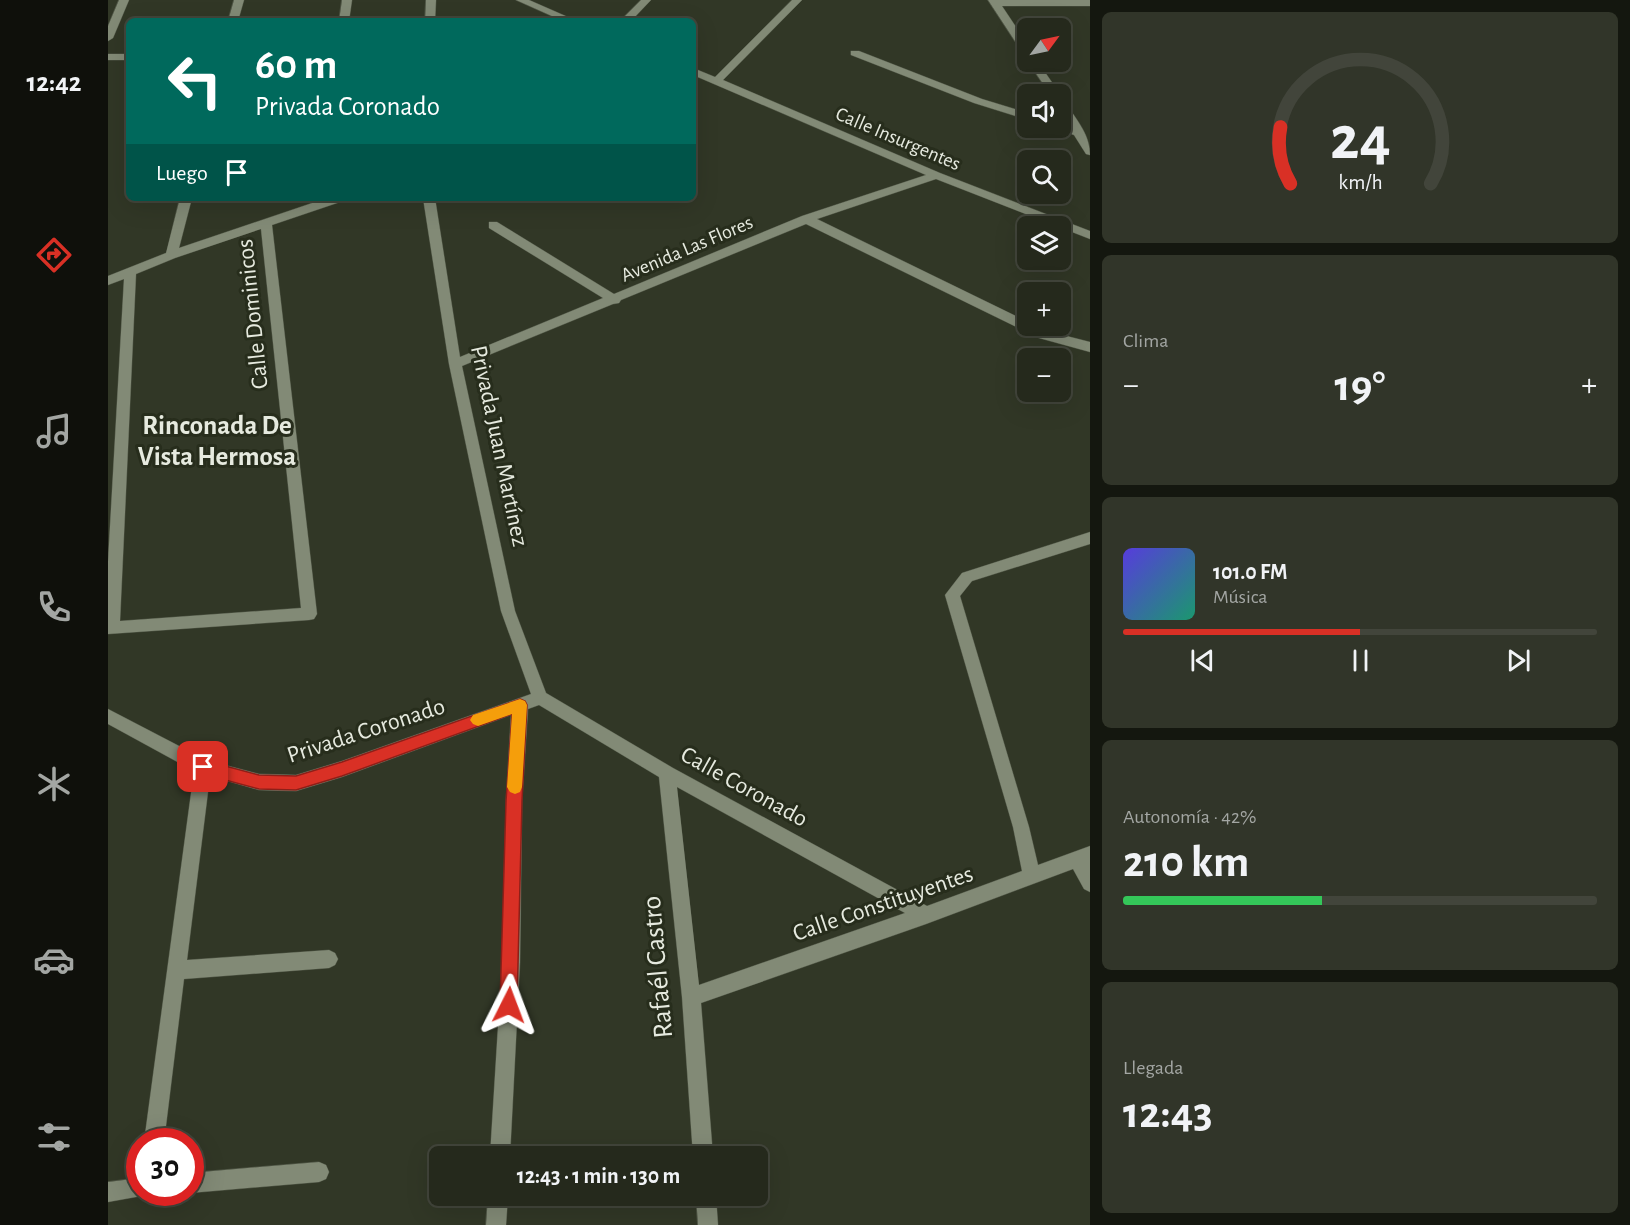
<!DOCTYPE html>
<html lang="es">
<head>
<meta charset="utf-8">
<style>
  :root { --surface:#25291c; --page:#313529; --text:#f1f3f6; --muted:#a3a6a3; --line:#42453b; --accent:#d93025 }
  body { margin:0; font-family:"Alegreya Sans",sans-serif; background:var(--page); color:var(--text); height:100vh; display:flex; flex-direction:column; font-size:22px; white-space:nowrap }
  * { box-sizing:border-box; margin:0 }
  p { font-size:20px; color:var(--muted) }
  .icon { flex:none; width:33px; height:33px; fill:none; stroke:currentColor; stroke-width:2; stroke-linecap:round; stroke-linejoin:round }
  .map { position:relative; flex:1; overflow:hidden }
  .drawer { display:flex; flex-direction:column; gap:12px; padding:12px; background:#14170f; width:540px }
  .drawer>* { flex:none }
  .guide { position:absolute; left:18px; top:18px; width:570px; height:183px; border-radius:9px; box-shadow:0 6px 24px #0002,0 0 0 2px var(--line); background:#00695c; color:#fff; overflow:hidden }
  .needle { width:39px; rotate:57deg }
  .controls { position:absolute; left:909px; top:18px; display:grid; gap:12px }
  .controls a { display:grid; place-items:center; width:54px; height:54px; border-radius:9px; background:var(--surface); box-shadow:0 6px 24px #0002,0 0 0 2px var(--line); font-size:30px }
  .speed { position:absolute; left:18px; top:1128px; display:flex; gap:12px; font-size:30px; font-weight:700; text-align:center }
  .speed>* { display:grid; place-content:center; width:78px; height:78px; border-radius:50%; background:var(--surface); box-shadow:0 6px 24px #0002,0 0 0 2px var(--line); line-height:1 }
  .speed .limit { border:9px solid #d22; background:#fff; color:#111 }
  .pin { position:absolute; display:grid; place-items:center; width:51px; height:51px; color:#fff; margin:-26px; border-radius:12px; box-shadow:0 3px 9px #0006 }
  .me { position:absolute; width:66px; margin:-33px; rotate:3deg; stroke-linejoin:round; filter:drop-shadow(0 0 4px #0008) }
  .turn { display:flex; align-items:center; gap:21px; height:126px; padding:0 30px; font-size:27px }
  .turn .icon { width:78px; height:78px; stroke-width:2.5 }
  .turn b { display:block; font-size:42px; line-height:51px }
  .then { display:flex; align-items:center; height:57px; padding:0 30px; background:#0003; gap:12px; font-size:22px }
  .big { font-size:45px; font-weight:700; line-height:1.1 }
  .drawer .widget { flex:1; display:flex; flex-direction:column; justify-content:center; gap:9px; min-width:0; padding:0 21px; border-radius:9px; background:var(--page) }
  .drawer .dial { align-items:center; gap:0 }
  .dial svg { height:156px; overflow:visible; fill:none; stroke:var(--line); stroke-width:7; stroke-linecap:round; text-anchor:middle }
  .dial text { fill:var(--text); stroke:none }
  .song { display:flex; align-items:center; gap:18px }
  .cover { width:72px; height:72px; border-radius:9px; background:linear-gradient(135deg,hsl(250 70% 55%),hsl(160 70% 35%)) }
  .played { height:6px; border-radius:3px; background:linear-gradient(90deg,var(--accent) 50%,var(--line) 50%) }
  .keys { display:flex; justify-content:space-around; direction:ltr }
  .heat { display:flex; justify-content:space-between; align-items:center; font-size:33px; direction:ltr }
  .charge { height:9px; border-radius:4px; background:linear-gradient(90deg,#34c759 42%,var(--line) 0) }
  .trip { position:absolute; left:321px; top:1146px; width:339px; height:60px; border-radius:9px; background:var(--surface); box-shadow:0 6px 24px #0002,0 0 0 2px var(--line); font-weight:700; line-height:60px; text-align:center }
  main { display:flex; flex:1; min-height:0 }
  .tab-bar { display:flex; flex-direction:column; width:108px; justify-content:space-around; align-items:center; background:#0f100b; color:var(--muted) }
  .tab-bar .icon { width:42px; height:42px }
  .tab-bar .current { color:var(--accent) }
  .tab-bar b { font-size:27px; color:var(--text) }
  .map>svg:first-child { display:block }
</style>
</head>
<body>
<main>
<nav class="tab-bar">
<b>12:42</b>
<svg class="icon current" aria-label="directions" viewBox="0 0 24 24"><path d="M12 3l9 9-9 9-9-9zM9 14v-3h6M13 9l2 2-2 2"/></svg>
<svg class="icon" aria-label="music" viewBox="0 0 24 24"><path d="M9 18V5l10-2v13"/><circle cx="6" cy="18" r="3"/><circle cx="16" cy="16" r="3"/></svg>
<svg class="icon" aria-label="phone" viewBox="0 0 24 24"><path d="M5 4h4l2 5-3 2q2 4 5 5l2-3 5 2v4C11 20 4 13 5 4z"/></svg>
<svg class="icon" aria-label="climate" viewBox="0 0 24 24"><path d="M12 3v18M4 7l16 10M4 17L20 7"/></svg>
<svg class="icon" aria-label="car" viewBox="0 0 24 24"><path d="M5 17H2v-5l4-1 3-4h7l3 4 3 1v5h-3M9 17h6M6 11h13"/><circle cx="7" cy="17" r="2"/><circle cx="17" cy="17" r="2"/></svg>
<svg class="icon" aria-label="filters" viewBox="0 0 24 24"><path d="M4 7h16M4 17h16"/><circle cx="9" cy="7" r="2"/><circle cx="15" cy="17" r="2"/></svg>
</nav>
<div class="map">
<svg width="982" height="1225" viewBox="0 0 982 1225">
  <rect width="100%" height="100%" fill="#313726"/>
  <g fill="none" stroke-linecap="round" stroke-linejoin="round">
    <!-- minor casing -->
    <g stroke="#4e5444" stroke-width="1">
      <path id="minor" d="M11,0H21L5,38L0,41V26Z
        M126,0H136L130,21H120Z
        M234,0H244L241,21H231Z
        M318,0H328L327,21H317Z
        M408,0H421L469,21H455Z
        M533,0H543L523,21H512Z
        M684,0H694L615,80L832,173L982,231V239L828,179L709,219L920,322V326H926L939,331L982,342V352L931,338L698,224L513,300L511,303L505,304L354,366L407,611L438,693L565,768L819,906L914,871L905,827L837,595L854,573L982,532V544L864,581L852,596L921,827L930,865L982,846V892L976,889L965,869L818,924L593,1003L605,1156H585L574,997L551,777L431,705L420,709L414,801L412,962L402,1156H382L394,962L398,801L403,715L234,777L188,791L151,790L102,776L79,960L221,950L227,953L230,959L227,965L221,968L76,979L56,1142H36L86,771L0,724V709L98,760L151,774L188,775L234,761L423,694L393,611L341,364L315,198H327L352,357L495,298L381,228V222H389L506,294L694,216L818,175L585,75V68L607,77ZM569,787L797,913L591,985Z
        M880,0H982V6H894L920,45V56L916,55Z
        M743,51H751L874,99L920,113V120L866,103L743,55Z
        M0,54H21V60H0Z
        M920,62H930L952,94H942Z
        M952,100L956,101C968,119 982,134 982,155L978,154L966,135L947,128H952V124L961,126L952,112Z
        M72,198H84L71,248L219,198H237L235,201L164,225L209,614L206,619L201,620L0,634V562L16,279L0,285V276L58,253ZM153,229L193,608L12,621L28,274L67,258Z
        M211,1162L218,1165L221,1172L218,1179L211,1182L82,1193L81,1192L82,1173Z
        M32,1178V1192H40L39,1195L0,1202V1182Z
        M380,1196H400L398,1225H378Z
        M588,1196H608L610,1225H590Z"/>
    </g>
    <!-- minor -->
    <use href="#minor" fill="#828a76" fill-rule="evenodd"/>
  </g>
  <!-- route -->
  <path fill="#d93025" stroke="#8d1f18" stroke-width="1.5" d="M412,699L417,701L419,705L414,801L409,1005L407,1011L401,1013L395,1011L392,1005L398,801L404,714L234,776L188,790L151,789L95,774L90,772L88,767L90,762L95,760L151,775L188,776L234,762Z"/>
  <!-- slow -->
  <path fill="#f59e0b" d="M412,699L417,701L419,705L414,787L412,792L407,794L402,792L399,787L404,714L370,726L365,724L362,720L365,715Z"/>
  <g text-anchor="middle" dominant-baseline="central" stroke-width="6" stroke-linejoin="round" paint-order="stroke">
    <!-- far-street labels -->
    <g font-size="20" fill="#e6eadf" stroke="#272d1c">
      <text transform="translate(790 139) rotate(23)">Calle Insurgentes</text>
      <text transform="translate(579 249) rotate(-23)">Avenida Las Flores</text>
    </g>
    <!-- street labels -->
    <g font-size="24" fill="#e6eadf" stroke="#272d1c">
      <text transform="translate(145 314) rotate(-96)">Calle Dominicos</text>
      <text transform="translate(391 446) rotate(78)">Privada Juan Martínez</text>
      <text transform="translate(258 731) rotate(-18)">Privada Coronado</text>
      <text transform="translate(636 787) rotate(29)">Calle Coronado</text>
      <text transform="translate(775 904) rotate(-19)">Calle Constituyentes</text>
    </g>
    <!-- quarter labels -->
    <g font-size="27" font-weight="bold" fill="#e6eadf" stroke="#272d1c">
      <text x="109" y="425">Rinconada De<tspan x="109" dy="31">Vista Hermosa</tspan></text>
    </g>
    <!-- near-street labels -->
    <g font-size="28" fill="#e6eadf" stroke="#272d1c">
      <text transform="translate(550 967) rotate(-95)">Rafaél Castro</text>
    </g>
  </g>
</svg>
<div class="controls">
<a><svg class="needle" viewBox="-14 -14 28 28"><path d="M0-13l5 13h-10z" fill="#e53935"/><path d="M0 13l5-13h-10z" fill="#a3a6a3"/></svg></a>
<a><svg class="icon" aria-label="sound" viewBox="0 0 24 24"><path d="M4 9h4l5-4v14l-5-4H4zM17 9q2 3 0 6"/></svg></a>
<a><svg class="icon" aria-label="search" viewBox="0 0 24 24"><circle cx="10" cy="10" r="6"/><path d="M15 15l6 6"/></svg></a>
<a><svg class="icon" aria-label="layers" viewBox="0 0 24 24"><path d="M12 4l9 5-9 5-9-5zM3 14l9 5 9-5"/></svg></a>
<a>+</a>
<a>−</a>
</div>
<div class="speed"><div class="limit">30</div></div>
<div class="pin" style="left:95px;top:767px;background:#d93025"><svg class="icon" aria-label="arrive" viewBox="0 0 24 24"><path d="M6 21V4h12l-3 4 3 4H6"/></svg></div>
<svg class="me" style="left:401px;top:1005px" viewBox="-20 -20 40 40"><path d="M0-17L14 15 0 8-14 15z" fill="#d93025" stroke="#fff" stroke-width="4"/></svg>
<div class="trip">12:43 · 1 min · 130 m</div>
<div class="guide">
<div class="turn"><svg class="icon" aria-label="left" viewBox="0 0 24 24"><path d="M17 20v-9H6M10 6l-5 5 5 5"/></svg><div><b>60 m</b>Privada Coronado</div></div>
<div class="then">Luego<svg class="icon" aria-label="arrive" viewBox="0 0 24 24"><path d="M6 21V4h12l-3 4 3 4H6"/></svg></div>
</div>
</div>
<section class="drawer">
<div class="widget dial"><svg viewBox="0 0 100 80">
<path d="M14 69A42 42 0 1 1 86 69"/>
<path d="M14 69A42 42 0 0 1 9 40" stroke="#d93025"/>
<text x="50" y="56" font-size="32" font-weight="700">24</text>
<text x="50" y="72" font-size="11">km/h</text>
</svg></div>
<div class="widget"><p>Clima</p>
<div class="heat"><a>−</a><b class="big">19°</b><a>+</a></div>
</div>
<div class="widget">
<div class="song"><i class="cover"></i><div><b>101.0 FM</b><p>Música</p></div></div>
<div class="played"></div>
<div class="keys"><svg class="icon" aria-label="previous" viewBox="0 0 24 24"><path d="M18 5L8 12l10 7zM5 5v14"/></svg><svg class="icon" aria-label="pause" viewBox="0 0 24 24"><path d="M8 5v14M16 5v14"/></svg><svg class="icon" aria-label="next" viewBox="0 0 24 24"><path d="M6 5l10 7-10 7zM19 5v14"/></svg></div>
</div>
<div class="widget"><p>Autonomía · 42%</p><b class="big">210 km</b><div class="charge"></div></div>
<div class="widget"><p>Llegada</p><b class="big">12:43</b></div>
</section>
</main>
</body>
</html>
